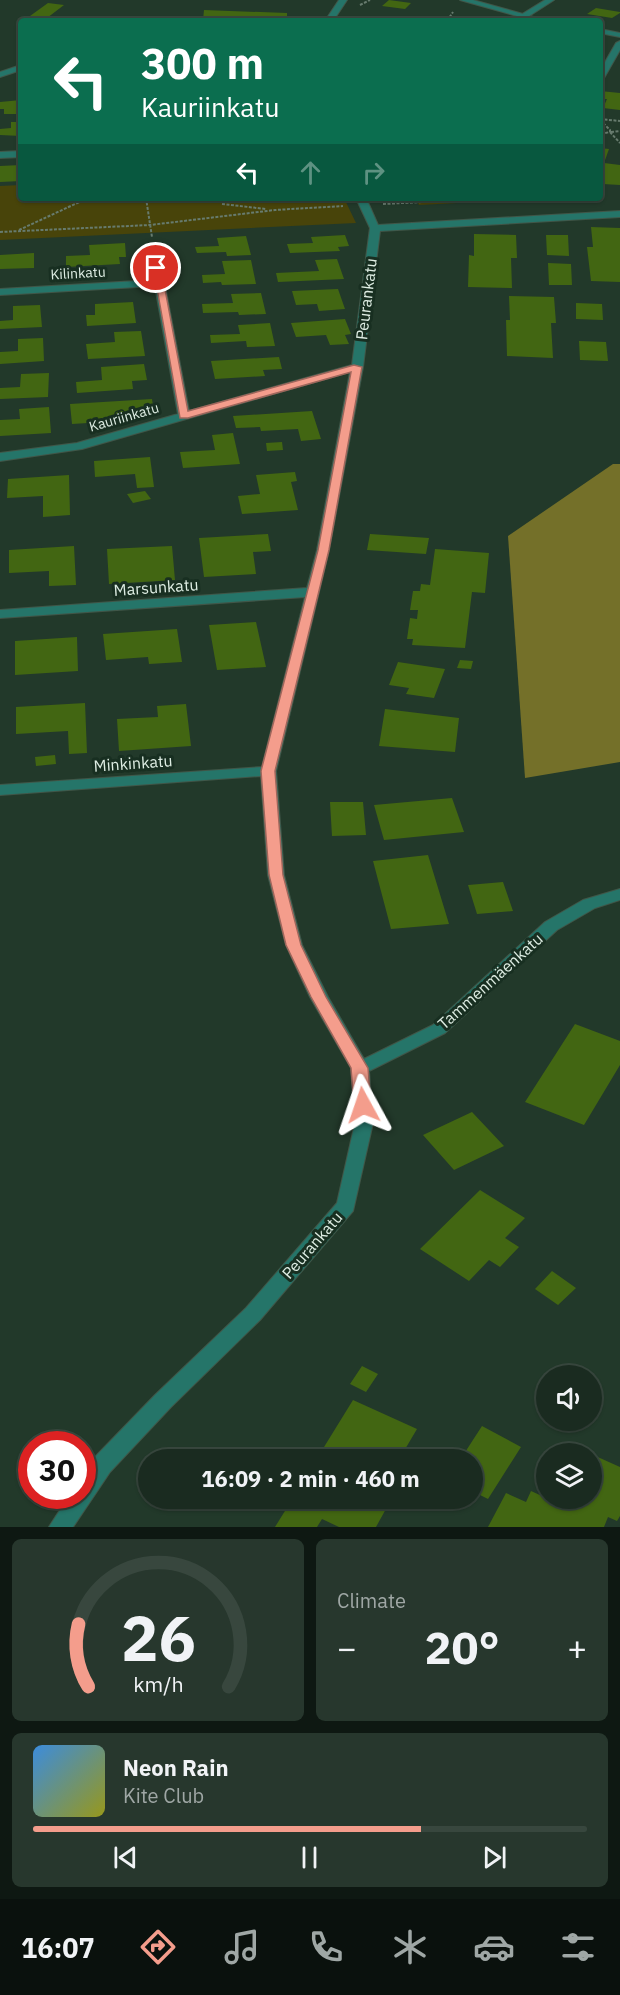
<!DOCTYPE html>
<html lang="en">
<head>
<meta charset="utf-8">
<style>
  :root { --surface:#1a2b20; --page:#27372d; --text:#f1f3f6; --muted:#9fa7a5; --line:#38473e; --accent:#f49d8c }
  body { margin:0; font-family:"IBM Plex Sans",sans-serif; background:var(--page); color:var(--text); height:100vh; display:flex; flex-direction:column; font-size:22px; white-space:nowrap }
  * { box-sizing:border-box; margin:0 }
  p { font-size:20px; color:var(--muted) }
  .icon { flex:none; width:33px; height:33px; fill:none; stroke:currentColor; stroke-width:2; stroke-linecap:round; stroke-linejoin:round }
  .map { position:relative; height:1527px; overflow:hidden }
  .details { display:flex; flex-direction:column; gap:12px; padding:12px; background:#0e1812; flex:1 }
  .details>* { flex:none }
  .guide { position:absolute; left:18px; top:18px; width:585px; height:183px; border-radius:6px; box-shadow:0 2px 4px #0004,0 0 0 2px var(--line); background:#0b6e4f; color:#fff; overflow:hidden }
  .controls { position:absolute; left:536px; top:1365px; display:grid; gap:12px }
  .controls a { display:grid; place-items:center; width:66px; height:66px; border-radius:50%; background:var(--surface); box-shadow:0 2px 4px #0004,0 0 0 2px var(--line); font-size:30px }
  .speed { position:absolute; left:18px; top:1431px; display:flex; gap:12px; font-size:30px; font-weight:700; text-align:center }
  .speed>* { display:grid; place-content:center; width:78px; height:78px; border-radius:50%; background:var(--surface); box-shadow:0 2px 4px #0004,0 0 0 2px var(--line); line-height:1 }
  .speed .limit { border:9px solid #d22; background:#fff; color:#111 }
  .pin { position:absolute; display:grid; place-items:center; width:51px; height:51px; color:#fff; margin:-26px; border:3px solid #fff; border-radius:50%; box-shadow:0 2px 6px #0007 }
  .me { position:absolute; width:66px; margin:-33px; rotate:355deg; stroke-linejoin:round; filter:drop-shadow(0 0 4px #0008) }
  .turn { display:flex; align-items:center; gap:21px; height:126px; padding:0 24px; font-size:27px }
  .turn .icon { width:78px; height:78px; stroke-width:2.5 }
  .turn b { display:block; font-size:42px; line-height:51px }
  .lanes { display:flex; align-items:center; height:57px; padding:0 24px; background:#0003; justify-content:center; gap:30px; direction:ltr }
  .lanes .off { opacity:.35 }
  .big { font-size:45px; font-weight:700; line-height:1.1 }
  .details .tile { flex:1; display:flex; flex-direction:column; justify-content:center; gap:9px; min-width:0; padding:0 21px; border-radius:9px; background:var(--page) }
  .details .dial { align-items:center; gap:0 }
  .dial svg { height:156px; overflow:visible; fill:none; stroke:var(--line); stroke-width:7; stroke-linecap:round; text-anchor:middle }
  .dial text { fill:var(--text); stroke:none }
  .song { display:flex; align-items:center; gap:18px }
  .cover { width:72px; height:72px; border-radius:9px; background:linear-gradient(135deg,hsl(210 70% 55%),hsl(60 70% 35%)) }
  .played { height:6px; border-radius:3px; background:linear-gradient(90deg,var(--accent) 70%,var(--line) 70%) }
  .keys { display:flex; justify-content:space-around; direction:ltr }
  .heat { display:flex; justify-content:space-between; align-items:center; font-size:33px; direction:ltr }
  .details .tiles { flex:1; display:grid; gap:12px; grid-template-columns:1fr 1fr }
  .tile:last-child { grid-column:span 2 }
  .trip { position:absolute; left:138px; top:1449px; width:345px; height:60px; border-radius:30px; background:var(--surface); box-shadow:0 2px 4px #0004,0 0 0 2px var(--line); font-weight:700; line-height:60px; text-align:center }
  .tab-bar { display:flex; height:96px; justify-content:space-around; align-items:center; background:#0a110d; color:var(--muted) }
  .tab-bar .icon { width:42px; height:42px }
  .tab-bar .active { color:var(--accent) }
  .tab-bar b { font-size:27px; color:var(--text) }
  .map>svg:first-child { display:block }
</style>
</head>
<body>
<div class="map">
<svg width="620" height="1527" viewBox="0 0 620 1527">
  <rect width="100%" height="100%" fill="#22392a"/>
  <!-- green -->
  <path fill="#48440a" d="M21,185V198H344L356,223L0,240V186Z
    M415,198H534L535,199L419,205Z"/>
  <!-- forest -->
  <path fill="#747029" d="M613,464H620V762L525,778L508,536Z"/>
  <!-- building -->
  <path fill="#426612" d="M389,0L411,3L405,9L382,6Z
    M48,3L64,5L47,18L30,16Z
    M596,8L620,12V13L612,18L587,14Z
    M204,10L287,13V20H203Z
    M600,91L620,93V110L603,108L607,99H600Z
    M21,100V114H4V109H0V102Z
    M11,122H21V136L0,135V129L11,128Z
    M600,148L609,149L604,163L620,165V185L603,184L605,178H602L605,169L600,168Z
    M21,165V181L0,182V166Z
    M591,227L620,228V282L591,281L587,247H593Z
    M474,234L516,235L517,258H511L512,288L468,287L469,255L474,256Z
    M345,235L349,246L338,247L340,251L290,253L287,244L313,243L311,237Z
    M546,235H568L569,256L547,255Z
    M246,236L251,255L227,256L226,252L197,253L195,247L219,246L217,238Z
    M125,243L126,257H119L120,264L66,267V256L90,255L89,245Z
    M34,253V268L0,269V255Z
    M337,259L344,279L278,282L276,273L319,271L315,260Z
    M251,260L256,284L222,285L221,282L203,283L202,275L225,274L222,261Z
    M548,263L571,264L572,285H549Z
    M338,289L345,309L319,311L317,304L296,305L292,291Z
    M261,293L266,314L239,315L238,312L203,313L202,304L233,303L231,294Z
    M509,296L554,297L556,323H551L553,358L507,356L506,320H510Z
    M133,302L136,323L87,326L86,315H95V304Z
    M576,303L602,304L603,320L576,319Z
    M40,305L42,327L0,329V321L13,320V306Z
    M345,319L351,334L345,335L349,344L330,345L326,335L296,337L291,323Z
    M270,323L275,346L247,347L246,341L211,343L210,335L240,334L238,325Z
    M141,331L145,356L88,359L86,344L115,342L114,332Z
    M43,338L44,361L0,364V352L18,351V339Z
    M579,341L606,342L608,361L580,360Z
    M279,357L282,369L263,370L265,376L215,379L211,361Z
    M144,364L147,380L132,381L133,389L77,393L76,382L102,380L101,367Z
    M49,373L48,397L0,399V388L20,387L21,374Z
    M152,399L154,413L134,414L135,420L72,424L70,404Z
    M49,407L51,433L0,436V420L20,419L19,409Z
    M312,411L321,439L301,441L298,429L261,431L260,427L236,428L233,416Z
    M233,433L240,464L183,468L180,452L215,450L212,435Z
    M282,442L283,450L267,451L266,443Z
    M150,457L154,487L137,488L135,474L95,477L94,461Z
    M295,472L297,481L291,482L298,510L242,514L238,496L260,494L256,475Z
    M69,475L70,515L43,517V496L7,498L8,479Z
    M145,491L151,499L133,503L127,494Z
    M268,534L271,551L253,552L256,574L204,577L199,538Z
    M370,534L429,538L426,554L367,550Z
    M74,546L76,585L49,586V571L9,573V550Z
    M172,546L175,580L109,584L107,549Z
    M435,549L489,553L485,593L472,592L465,648L412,645L413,639H407L410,618L417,619L418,610H410L413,591H420L421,584L430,585Z
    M256,622L266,667L217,670L209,625Z
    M177,629L182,662L149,664L148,657L106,660L103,634Z
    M77,637L78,671L15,675V641Z
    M460,660L473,661L471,669L457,668Z
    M398,662L445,669L434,698L406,694L409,688L389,685Z
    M85,703L87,753L69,754L68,731L16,734V707Z
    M186,704L191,746L119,751L117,719L158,717L157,706Z
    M385,709L459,718L455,752L379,746Z
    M55,755L56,764L36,766L35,757Z
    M452,798L464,832L384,840L374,805Z
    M330,802H363L366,835L332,836Z
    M428,855L449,924L391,929L373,861Z
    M503,882L513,911L477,914L468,885Z
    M575,1024L620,1041V1065L584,1125L525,1102Z
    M472,1112L504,1146L454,1170L423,1135Z
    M480,1190L525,1218L505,1238L519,1247L500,1267L489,1260L469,1281L420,1249Z
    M552,1271L576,1288L558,1305L535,1289Z
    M362,1366L378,1374L366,1392L350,1384Z
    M353,1400L417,1429L404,1451L417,1456L415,1460H316Z
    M482,1426L521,1447L488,1499L472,1491V1460H460Z
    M568,1444L589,1454H563Z
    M591,1454L620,1467V1516L617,1521L608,1517L604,1527H488L506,1493L526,1502L531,1491L542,1496L546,1488V1498H591Z
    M293,1498H392L376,1527H339L322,1519L317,1527H275Z"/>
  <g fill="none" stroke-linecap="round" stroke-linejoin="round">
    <!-- minor casing -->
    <g stroke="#405648" stroke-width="2">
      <path id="minor" d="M339,0H347L333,21H325Z
        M545,0H554L526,18L519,16Z
        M620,41V50L604,78L600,80V71L616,43Z
        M21,65V70L0,77V72Z
        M21,151V157L0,158V152Z
        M356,198H366L378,225L620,211V217L380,231L363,367L329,550L276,771L284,875L302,945L328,997L364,1059L433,1025L545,922L583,900L620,889V900L595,908L557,930L445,1033L369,1071L373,1123L353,1211L260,1320L171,1407L110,1472L73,1527H49L69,1496H82V1475L94,1458L155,1395L246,1308L337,1203L355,1123L351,1068L310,997L286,945L268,875L261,776L0,795V785L262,767L305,597L0,618V610L307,588L317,550L350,372L82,449L0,461V453L77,443L178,414L155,286L0,295V289L154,280L149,252L158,250L189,411L352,365L370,228Z"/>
    </g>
    <!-- tertiary casing -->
    <g stroke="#405648" stroke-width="2">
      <path id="tertiary" d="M460,0H473L548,21H535Z
        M600,29L620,33V37L600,33Z"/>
    </g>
    <!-- path -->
    <path stroke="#677b6e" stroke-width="2" stroke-dasharray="3 1.5" stroke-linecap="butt" d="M360,5L370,0
      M560,17L577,21
      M447,21L453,12
      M600,119L620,121
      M600,120L610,130V132L600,134
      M610,132L620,143
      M611,132L620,131
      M146,198L152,237
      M222,204L266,209
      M383,204L504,198
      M19,230L88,198
      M0,232L150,225L275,210L343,206"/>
    <!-- minor -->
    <use href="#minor" fill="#257569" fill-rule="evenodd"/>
    <!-- tertiary -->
    <use href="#tertiary" fill="#257569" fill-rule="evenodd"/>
  </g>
  <!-- route -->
  <path fill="#f49d8c" stroke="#9f665b" stroke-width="1.5" d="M153,266L161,268L188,411L354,365L362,367L329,550L275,771L283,875L301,945L326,997L368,1068L371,1105L369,1109L363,1111L357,1109L354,1105L351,1068L311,997L286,945L269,875L261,771L318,550L351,372L188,418H180Z"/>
  <g text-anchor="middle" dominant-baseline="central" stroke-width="6" stroke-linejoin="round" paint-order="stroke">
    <!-- far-street labels -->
    <g font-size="14" fill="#deede3" stroke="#182f21">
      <text transform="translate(78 273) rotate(-3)">Kilinkatu</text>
      <text transform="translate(124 417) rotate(-16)">Kauriinkatu</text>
    </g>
    <!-- street labels -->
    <g font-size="16" fill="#deede3" stroke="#182f21">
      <text transform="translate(366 299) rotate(-83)">Peurankatu</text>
      <text transform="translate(156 587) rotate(-4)">Marsunkatu</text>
      <text transform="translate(133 763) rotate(-4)">Minkinkatu</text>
      <text transform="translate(490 981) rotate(-42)">Tammenmäenkatu</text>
      <text transform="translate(312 1245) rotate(-49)">Peurankatu</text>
    </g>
  </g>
</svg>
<div class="controls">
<a><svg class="icon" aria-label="sound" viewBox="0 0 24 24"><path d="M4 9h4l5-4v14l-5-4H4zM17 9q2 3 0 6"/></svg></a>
<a><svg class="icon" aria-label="layers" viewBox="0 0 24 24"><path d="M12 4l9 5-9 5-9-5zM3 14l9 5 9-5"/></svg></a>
</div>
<div class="speed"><div class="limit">30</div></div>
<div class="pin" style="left:156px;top:268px;background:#d93025"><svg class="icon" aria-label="arrive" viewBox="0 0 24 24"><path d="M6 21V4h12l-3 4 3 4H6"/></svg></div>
<svg class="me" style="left:363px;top:1105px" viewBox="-20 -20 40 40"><path d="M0-17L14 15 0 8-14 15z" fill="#f49d8c" stroke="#fff" stroke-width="4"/></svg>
<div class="trip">16:09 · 2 min · 460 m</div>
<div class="guide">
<div class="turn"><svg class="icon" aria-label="left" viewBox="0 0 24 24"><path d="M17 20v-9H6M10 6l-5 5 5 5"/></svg><div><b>300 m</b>Kauriinkatu</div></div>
<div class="lanes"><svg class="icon" aria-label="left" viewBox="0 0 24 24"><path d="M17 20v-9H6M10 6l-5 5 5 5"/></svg><svg class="icon off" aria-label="ahead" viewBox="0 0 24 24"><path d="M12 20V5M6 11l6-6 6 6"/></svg><svg class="icon off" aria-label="right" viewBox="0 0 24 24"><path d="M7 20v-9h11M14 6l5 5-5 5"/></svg></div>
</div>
</div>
<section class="details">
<div class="tiles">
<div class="tile dial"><svg viewBox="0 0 100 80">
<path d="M14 69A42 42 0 1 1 86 69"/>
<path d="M14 69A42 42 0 0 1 9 37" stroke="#f49d8c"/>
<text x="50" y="56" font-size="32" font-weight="700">26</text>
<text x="50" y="72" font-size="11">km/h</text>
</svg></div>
<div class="tile"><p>Climate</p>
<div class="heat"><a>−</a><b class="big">20°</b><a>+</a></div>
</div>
<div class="tile">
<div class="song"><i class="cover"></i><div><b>Neon Rain</b><p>Kite Club</p></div></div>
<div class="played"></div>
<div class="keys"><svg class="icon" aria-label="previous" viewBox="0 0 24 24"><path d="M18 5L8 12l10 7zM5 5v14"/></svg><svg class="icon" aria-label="pause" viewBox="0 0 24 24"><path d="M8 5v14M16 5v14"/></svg><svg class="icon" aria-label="next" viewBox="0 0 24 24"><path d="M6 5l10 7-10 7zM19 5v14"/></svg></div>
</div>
</div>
</section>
<nav class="tab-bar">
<b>16:07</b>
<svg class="icon active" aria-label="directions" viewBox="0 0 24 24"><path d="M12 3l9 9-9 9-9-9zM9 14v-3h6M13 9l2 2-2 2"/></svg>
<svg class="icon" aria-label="music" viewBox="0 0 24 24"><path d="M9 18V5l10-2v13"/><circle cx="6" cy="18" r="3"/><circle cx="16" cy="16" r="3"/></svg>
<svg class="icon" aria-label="phone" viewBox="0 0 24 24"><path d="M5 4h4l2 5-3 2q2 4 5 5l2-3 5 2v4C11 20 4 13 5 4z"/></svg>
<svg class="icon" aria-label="climate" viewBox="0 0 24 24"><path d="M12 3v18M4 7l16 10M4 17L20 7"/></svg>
<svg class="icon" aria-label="car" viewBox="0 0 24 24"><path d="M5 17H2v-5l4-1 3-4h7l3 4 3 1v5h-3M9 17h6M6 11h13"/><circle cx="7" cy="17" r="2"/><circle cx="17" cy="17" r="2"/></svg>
<svg class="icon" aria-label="filters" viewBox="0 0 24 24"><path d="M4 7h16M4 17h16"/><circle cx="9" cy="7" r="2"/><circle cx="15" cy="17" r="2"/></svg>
</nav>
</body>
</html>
